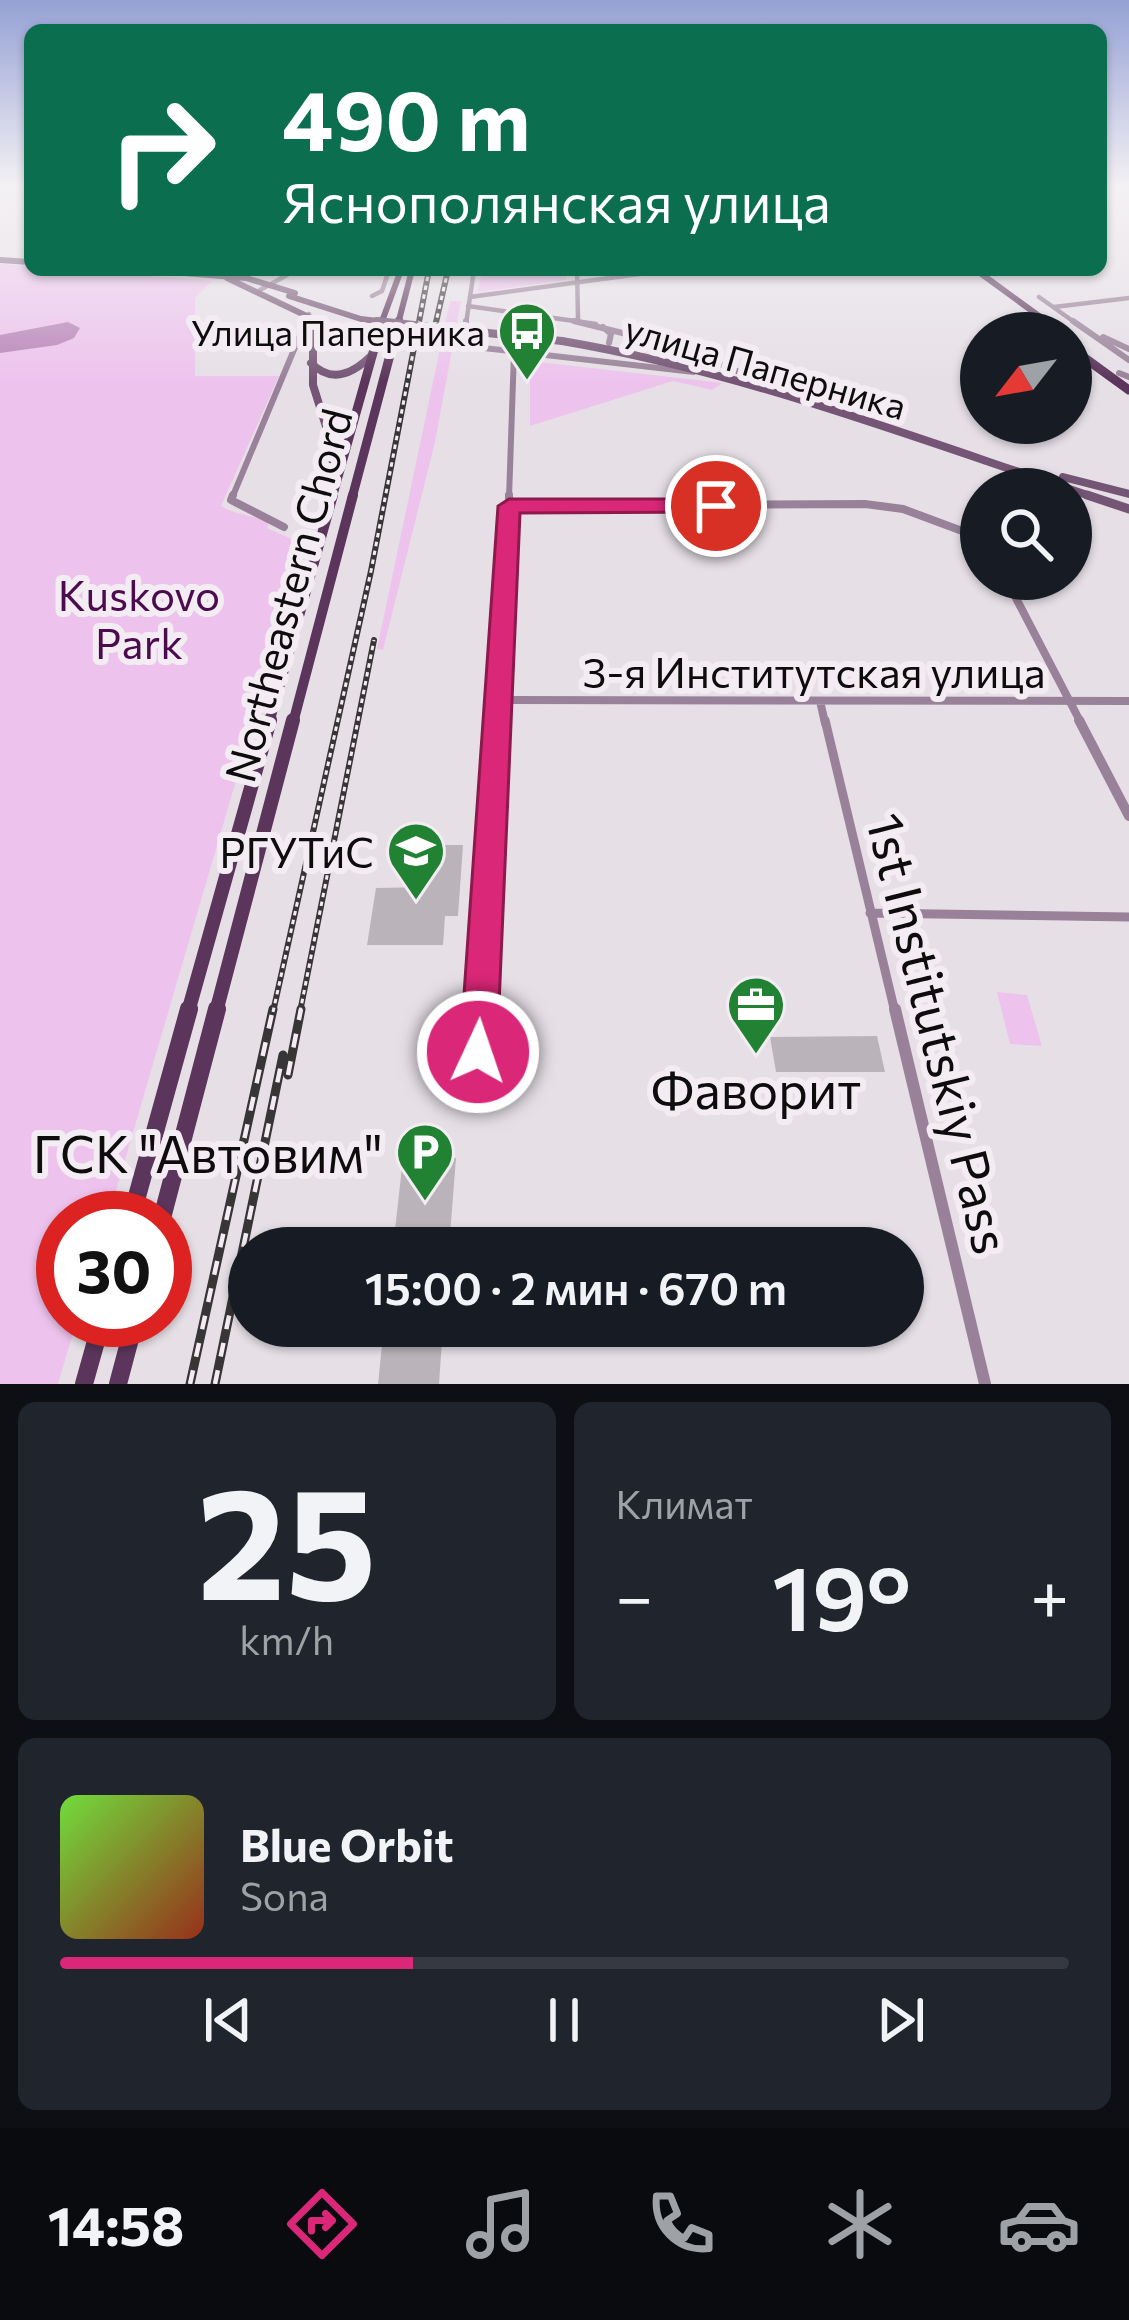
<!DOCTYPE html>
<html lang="ru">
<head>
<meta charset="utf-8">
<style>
  :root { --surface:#171b24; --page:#20242c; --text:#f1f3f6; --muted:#9ea1a6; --line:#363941; --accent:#db2777 }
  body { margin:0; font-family:Commissioner,sans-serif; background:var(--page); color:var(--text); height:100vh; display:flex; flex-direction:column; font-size:45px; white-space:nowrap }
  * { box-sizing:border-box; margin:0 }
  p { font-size:39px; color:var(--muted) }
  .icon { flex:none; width:66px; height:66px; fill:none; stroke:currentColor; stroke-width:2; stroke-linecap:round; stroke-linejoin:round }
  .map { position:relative; height:1384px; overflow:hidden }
  .drawer { display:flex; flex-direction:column; gap:18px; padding:18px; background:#0d0f14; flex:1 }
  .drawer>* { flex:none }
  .hud { position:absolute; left:24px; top:24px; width:1083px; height:252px; border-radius:18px; box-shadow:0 3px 9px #0004; background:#0b6e4f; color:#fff; overflow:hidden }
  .needle { width:78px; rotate:239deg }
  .tools { position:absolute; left:960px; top:312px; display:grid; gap:24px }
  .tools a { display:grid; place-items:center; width:132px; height:132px; border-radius:50%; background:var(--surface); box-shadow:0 3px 9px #0004; font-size:60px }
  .speed { position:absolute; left:36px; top:1191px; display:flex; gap:24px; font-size:60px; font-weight:700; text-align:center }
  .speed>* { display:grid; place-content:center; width:156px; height:156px; border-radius:50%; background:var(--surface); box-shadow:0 3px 9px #0004; line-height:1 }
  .speed .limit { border:18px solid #d22; background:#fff; color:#111 }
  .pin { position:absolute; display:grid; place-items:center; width:102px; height:102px; color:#fff; margin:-51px; border:6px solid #fff; border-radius:50%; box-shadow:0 3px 12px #0007 }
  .me { position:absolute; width:132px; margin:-66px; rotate:3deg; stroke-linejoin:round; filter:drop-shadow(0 0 9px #0008) }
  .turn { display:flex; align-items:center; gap:42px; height:252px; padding:0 60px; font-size:54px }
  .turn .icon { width:156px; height:156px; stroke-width:2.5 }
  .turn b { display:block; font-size:84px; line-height:102px }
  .big { font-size:90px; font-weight:600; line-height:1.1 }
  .drawer .widget { flex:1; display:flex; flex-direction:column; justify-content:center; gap:18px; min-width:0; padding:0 42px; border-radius:18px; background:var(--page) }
  .drawer .dial { align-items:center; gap:0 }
  .dial b { font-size:156px; line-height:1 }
  .song { display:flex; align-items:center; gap:36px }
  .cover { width:144px; height:144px; border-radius:18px; background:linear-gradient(135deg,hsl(100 70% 55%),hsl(10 70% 35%)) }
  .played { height:12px; border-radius:6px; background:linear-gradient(90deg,var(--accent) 35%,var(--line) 35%) }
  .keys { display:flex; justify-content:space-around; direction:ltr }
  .heat { display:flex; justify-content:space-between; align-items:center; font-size:66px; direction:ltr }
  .drawer .tiles { flex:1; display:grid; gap:18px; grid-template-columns:1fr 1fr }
  .widget:last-child { grid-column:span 2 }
  .trip { position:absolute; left:228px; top:1227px; width:696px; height:120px; border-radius:60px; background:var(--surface); box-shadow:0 3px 9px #0004; font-weight:600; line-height:120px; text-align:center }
  .menu { display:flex; height:192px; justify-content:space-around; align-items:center; background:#090b0e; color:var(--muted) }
  .menu .icon { width:84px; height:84px }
  .menu .current { color:var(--accent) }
  .menu b { font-size:54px; color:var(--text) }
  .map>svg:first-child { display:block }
</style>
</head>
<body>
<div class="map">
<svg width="1129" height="1384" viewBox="0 0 1129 1384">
  <rect width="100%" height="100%" fill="#e6e0e6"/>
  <!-- green -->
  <path fill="#edc3ed" d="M0,264L212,281L195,298V376H279L221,506C238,516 252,514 269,523L267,528L305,545L108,1218H63V1320H77L58,1384H0Z
    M482,270H567L566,280L478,292Z
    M450,301H461L435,442L383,650L377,649Z
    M530,361L723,383L712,390L673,381L530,426Z
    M997,992L1027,995L1042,1046L1010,1044Z"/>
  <!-- water -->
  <path fill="#b885b8" d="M68,322L80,328L74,338L57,345L0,353V335Z"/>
  <!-- building -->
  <path fill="#bab4ba" d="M433,845H463L458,916H445L443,945H367L376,888L428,887Z
    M877,1036L885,1072H776L770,1037Z
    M403,1158H456L449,1248H393Z
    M384,1326H443L439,1384H378Z"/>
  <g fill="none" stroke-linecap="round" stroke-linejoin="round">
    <!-- minor-far4 -->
    <path stroke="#998299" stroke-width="4.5" d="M372,296L382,291L389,270
      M470,297L669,270
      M1039,297L1077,324
      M1054,307L1129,298
      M305,324L309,314"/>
    <!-- minor-far3 -->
    <path stroke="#998299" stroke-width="6" d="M1073,321L1129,360
      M1103,337L1129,349
      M1119,373L1129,377
      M232,498L306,321"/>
    <!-- minor-far2 -->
    <path stroke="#998299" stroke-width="8" d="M233,495L231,500L284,527
      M499,700L1129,701
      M820,701L825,723
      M497,723L509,506"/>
    <!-- minor-far1 -->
    <path stroke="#998299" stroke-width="9" d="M825,720L895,1012
      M870,913L1129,917
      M480,1012L497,720"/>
    <!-- minor -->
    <path stroke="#998299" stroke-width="12" d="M895,1009L985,1384
      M478,1051L480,1009"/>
    <!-- tertiary-far3 -->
    <path stroke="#998299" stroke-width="4.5" d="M577,270L578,319
      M225,274L294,270
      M260,290L287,275
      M468,306L596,324
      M466,324L474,270"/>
    <!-- tertiary-far2 -->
    <path stroke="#998299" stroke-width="6" d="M466,321V346L694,372
      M574,321L667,344L768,383
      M603,327L611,334L609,343
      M509,498L514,352"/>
    <!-- tertiary-far1 -->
    <path stroke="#998299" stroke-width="8" d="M509,495V506L865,504L903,509L981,538
      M1006,579L1081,723"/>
    <!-- tertiary -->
    <path stroke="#998299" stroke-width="10" d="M1079,720L1129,816"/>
    <!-- secondary-far2 -->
    <path stroke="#755575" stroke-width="6" d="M0,260L30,262
      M148,270L246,278L295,293
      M227,278L313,319V324"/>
    <!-- secondary-far1 -->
    <path stroke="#755575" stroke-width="8" d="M313,321V385L330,439L335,479
      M562,341C745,372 920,440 1096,498
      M311,363C332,384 353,374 372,355
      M1063,477L1129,494"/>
    <!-- secondary -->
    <path stroke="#755575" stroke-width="9" d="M1087,495L1129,509"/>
    <!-- primary-far4 -->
    <path stroke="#5b355b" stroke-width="6" d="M976,270L1050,324
      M381,324L401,270
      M398,324L412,270"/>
    <!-- primary-far3 -->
    <path stroke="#5b355b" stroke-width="9" d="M1046,321L1063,333
      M1071,348L1129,390
      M332,498L382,321
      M352,498L399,321"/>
    <!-- primary-far2 -->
    <path stroke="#5b355b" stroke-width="10" d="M269,723L333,495
      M293,723L353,495"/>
    <!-- primary-far1 -->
    <path stroke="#5b355b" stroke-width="14" d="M188,1012L270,720
      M216,1012L293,720"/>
    <!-- primary -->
    <path stroke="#5b355b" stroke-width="18" d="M131,1218L189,1009
      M162,1218L217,1009
      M84,1384L102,1320
      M118,1384L135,1320"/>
    <!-- rail-far1 casing -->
    <g stroke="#383537" stroke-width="6">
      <path id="rail-far1" d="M431,344L448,270
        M273,1012L371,571L429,270
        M300,1012L374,640"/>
    </g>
    <!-- rail casing -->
    <g stroke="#383537" stroke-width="9">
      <path id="rail" d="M288,1075L301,1009
        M190,1384L273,1009
        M215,1384L283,1055"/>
    </g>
    <!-- rail-far1 -->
    <use href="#rail-far1" stroke="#f3edf3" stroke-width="3" stroke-dasharray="4.5" stroke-linecap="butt"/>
    <!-- rail -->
    <use href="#rail" stroke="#f3edf3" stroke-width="4.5" stroke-dasharray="14" stroke-linecap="butt"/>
    <!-- secondary-bridge-far1 -->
    <path stroke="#755575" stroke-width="6" d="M289,296L361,319L404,324"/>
    <!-- secondary-bridge -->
    <path stroke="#755575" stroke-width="8" d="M377,321L562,341"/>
  </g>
  <!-- sky -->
  <linearGradient id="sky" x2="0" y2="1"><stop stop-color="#95a1d5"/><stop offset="0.49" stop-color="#f4f1f4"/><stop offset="1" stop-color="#f4f1f4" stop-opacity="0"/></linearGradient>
  <rect width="1129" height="381" fill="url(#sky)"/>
  <!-- route -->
  <path fill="#db2777" stroke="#8e194d" stroke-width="3" d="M509,499H716L727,506L716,512L520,513L497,1052L491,1065L478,1070L465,1065L460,1052L498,506Z"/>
  <!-- icons -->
  <defs>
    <g id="bus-pin" transform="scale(3)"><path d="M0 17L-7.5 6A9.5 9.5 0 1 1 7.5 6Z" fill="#228234" stroke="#f3edf3"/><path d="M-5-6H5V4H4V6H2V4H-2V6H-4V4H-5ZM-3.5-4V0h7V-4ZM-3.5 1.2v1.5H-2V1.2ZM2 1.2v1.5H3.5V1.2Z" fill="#fff"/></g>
    <g id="university-pin" transform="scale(3)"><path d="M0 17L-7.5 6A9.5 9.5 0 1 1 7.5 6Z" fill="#228234" stroke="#f3edf3"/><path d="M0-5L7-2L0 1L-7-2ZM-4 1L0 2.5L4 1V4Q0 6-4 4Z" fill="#fff"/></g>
    <g id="office-pin" transform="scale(3)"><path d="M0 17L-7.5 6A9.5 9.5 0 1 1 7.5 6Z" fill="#228234" stroke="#f3edf3"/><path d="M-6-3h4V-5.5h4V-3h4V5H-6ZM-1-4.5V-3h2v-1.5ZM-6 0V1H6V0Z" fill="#fff"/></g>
    <g id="parking-pin" transform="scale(3)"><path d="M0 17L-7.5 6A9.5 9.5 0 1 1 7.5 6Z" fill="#228234" stroke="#f3edf3"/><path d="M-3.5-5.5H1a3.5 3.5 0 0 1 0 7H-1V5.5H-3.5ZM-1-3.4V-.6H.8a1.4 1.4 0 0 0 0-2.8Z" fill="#fff"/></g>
  </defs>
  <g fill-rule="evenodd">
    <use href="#bus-pin" x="527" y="331"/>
    <use href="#university-pin" x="416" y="851"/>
    <use href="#office-pin" x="756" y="1005"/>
    <use href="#parking-pin" x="425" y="1152"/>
  </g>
  <g text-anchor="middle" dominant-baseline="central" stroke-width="12" stroke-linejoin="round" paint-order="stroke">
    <!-- far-poi labels -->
    <g font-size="36" fill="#0e0c0d" stroke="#f3edf3" text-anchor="end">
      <text x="485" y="331">Улица Паперника</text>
    </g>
    <!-- far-street labels -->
    <g font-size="36" fill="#0e0c0d" stroke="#f3edf3">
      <text transform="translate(766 366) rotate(16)">улица Паперника</text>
    </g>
    <!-- park labels -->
    <g font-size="42" fill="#4b0b4e" stroke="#f3edf3">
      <text x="139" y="594">Kuskovo<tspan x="139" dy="48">Park</tspan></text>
    </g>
    <!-- street labels -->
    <g font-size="42" fill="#0e0c0d" stroke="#f3edf3">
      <text transform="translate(287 595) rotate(-75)">Northeastern Chord</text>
      <text x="814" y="671">3-я Институтская улица</text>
    </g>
    <!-- poi labels -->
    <g font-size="42" fill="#0e0c0d" stroke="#f3edf3" text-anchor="end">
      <text x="374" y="851">РГУТиС</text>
    </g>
    <!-- near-street labels -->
    <g font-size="51" fill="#0e0c0d" stroke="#f3edf3">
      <text transform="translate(940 1033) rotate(76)">1st Institutskiy Pass</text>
    </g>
    <!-- near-poi labels -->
    <g font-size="51" fill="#0e0c0d" stroke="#f3edf3">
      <text x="756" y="1088">Фаворит</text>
      <text x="383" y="1152" text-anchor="end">ГСК "Автовим"</text>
    </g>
  </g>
</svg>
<div class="tools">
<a><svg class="needle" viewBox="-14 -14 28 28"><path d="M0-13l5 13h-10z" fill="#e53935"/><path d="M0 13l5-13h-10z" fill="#9ea1a6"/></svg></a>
<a><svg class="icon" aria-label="search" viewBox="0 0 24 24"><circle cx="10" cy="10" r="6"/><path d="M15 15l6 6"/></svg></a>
</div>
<div class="speed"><div class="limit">30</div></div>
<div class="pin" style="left:716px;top:506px;background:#d93025"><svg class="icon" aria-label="arrive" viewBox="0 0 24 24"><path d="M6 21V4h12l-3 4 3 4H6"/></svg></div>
<svg class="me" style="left:478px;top:1052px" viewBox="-20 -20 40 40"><circle r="17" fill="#db2777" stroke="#fff" stroke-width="3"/><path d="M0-11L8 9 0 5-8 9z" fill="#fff"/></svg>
<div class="trip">15:00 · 2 мин · 670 m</div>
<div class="hud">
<div class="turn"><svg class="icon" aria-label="right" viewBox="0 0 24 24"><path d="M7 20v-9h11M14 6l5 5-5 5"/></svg><div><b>490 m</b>Яснополянская улица</div></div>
</div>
</div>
<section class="drawer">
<div class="tiles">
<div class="widget dial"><b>25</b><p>km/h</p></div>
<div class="widget"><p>Климат</p>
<div class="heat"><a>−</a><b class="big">19°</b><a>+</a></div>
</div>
<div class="widget">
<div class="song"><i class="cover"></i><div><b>Blue Orbit</b><p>Sona</p></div></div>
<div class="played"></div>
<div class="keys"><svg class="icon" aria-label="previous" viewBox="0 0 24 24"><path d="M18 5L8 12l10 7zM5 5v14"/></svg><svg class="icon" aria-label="pause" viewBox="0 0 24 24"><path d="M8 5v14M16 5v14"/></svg><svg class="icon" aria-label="next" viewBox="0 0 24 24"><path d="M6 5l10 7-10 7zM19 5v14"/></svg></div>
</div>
</div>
</section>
<nav class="menu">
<b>14:58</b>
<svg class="icon current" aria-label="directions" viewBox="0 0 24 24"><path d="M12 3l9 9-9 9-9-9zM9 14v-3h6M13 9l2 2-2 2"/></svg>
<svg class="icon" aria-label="music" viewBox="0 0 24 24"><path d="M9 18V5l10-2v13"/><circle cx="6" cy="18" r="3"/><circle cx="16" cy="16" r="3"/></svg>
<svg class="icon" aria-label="phone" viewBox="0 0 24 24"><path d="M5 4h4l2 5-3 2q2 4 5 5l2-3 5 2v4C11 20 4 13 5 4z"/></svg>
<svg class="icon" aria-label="climate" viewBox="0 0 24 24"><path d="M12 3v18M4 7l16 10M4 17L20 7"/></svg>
<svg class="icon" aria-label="car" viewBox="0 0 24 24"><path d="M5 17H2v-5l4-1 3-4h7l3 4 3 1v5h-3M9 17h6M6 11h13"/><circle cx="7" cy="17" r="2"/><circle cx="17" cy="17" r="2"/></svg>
</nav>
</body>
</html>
